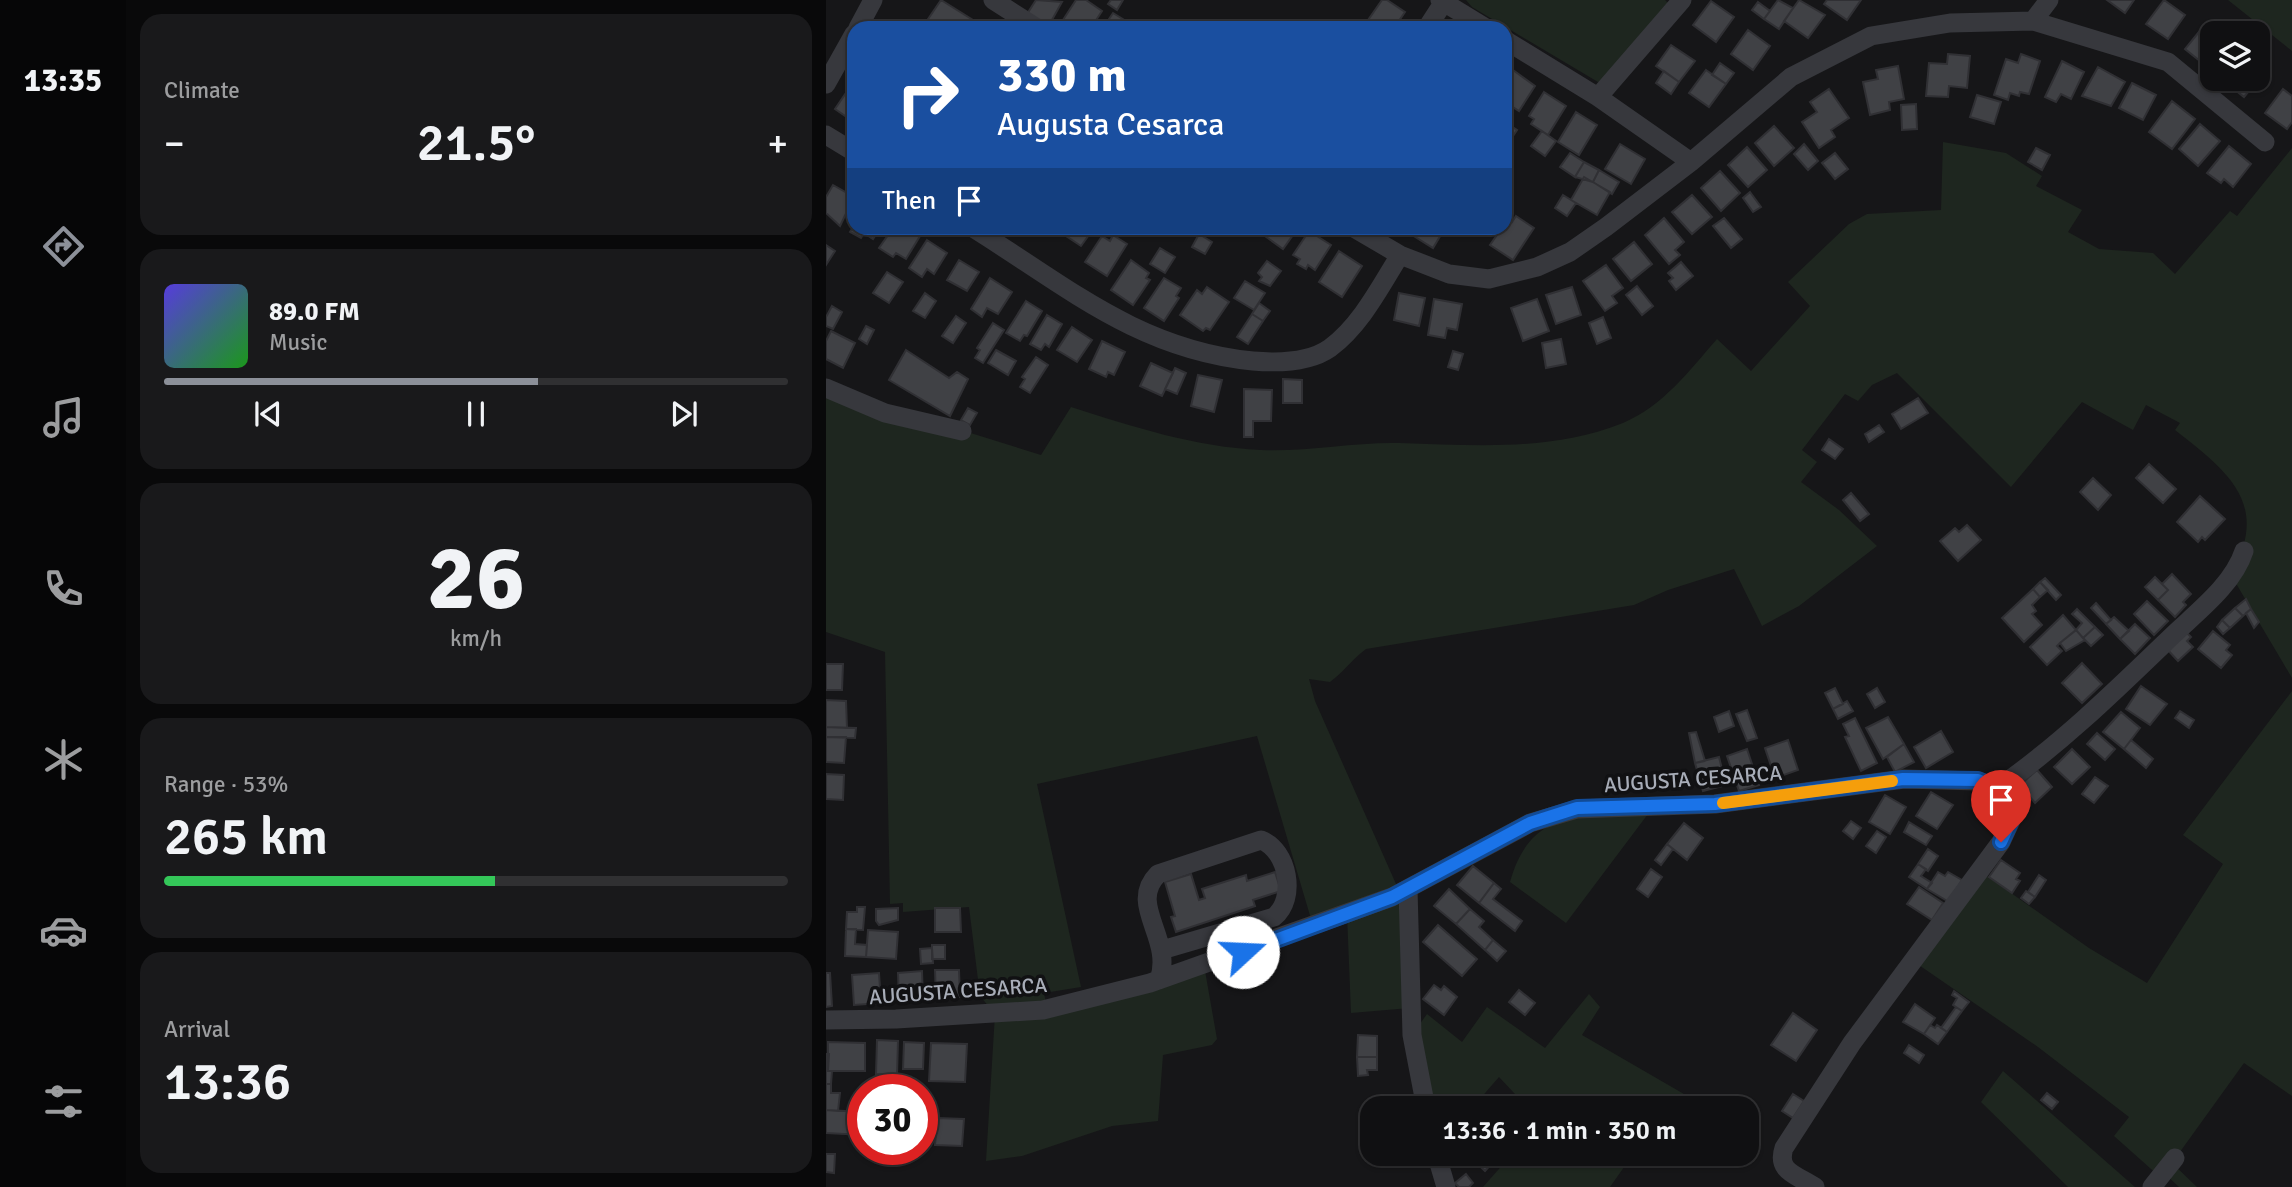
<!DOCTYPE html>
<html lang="en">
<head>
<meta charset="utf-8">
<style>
  :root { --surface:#101012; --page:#19191b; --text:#f1f3f6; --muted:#9c9d9f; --line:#303032; --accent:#8c9099 }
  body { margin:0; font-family:Signika,sans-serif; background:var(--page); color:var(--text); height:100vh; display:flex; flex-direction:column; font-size:26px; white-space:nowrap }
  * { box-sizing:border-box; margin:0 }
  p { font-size:23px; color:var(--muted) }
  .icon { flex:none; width:38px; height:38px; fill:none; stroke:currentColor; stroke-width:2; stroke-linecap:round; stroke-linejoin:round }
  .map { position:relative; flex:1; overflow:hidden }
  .sheet { display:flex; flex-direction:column; gap:14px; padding:14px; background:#09090a; width:700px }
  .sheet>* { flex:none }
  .top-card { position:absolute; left:21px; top:21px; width:665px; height:214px; border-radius:21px; box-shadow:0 2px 5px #0004,0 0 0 2px var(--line); background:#1a4fa0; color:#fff; overflow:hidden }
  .fabs { position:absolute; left:1374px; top:21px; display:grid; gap:14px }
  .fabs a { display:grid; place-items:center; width:70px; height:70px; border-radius:14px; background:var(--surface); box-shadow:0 2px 5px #0004,0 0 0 2px var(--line); font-size:35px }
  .speed { position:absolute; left:21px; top:1074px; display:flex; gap:14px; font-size:35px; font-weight:700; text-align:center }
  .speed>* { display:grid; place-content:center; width:91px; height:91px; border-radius:50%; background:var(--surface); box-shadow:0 2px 5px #0004,0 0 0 2px var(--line); line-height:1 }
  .speed .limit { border:10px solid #d22; background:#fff; color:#111 }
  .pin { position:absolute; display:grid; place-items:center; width:60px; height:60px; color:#fff; margin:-72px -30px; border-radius:50% 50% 50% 0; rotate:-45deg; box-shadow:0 0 7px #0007 }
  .pin .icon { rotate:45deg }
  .me { position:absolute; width:77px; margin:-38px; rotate:70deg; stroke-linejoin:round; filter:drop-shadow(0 0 5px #0008) }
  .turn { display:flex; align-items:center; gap:24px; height:147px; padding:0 35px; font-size:32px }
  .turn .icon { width:91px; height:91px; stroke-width:2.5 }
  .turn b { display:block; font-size:49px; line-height:60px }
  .then { display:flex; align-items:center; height:66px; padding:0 35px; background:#0003; gap:14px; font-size:26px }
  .big { font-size:52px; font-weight:600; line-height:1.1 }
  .sheet .widget { flex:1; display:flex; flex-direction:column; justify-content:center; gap:10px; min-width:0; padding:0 24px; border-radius:21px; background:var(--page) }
  .sheet .dial { align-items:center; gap:0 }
  .dial b { font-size:91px; line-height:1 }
  .song { display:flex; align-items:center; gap:21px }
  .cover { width:84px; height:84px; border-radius:10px; background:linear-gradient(135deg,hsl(250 70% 55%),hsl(120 70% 35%)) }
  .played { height:7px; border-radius:4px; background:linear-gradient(90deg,var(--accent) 60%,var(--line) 60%) }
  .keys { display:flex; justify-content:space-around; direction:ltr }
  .heat { display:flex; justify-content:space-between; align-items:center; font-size:38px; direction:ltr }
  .charge { height:10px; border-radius:5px; background:linear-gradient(90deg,#34c759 53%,var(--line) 0) }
  .trip { position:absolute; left:534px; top:1096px; width:399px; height:70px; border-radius:21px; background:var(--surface); box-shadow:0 2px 5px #0004,0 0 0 2px var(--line); font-weight:600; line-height:70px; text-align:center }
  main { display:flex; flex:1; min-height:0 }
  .tab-bar { display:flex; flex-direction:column; width:126px; justify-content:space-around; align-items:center; background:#060607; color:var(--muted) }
  .tab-bar .icon { width:49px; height:49px }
  .tab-bar .on { color:var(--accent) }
  .tab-bar b { font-size:32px; color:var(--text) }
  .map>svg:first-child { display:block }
</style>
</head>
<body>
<main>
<nav class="tab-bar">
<b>13:35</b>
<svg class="icon on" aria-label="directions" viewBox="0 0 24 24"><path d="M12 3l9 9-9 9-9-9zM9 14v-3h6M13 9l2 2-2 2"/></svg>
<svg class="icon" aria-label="music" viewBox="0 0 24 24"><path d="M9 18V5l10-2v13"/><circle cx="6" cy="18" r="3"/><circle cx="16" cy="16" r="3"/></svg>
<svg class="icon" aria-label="phone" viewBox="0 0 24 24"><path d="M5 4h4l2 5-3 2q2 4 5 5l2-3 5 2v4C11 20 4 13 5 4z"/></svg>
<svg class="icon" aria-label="climate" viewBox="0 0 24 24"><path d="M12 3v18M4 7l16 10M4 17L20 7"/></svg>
<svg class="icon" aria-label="car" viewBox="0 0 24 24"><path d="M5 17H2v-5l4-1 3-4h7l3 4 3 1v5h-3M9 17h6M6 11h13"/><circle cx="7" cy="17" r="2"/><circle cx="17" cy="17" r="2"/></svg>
<svg class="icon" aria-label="filters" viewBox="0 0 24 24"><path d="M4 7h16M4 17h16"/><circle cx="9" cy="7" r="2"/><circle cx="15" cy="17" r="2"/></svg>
</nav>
<section class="sheet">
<div class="widget"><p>Climate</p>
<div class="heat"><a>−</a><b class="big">21.5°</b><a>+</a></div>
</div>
<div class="widget">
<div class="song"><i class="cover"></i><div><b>89.0 FM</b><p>Music</p></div></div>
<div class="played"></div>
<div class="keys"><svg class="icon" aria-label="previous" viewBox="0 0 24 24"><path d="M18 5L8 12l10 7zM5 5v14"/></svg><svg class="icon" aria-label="pause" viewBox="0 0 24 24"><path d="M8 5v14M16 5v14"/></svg><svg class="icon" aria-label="next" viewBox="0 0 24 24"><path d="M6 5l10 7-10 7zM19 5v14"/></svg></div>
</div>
<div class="widget dial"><b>26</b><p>km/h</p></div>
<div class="widget"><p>Range · 53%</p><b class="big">265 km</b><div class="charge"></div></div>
<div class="widget"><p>Arrival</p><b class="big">13:36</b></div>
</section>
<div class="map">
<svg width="1466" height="1187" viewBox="0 0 1466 1187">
  <rect width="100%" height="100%" fill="#161618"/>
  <!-- green -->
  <path fill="#1e261f" d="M640,0H839L846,7L780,81L772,82L646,7Z
    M1402,0H1466V51Z
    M1117,142L1180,153L1216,176L1210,186L1256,210L1242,232L1273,249L1327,253L1349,274L1404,211L1411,216L1466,148V678L1405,575C1445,503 1402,472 1349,430L1354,423L1320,405L1307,430L1256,402L1185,487L1071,373L1046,385L1032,401L1019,394L976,450L991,462L975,482L1013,510L1051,546L973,606L936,626L908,569L842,590L808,605L540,649C526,659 518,672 504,682L483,679L489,701L574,893L584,1008L525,1013L521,914L485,919L431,736L211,784L255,987L218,993L221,1009L378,965L391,1039L386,1045L337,1055L332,1121L286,1126L196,1156L160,1161L169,1014L154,996L143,907L77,912V903L64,904L59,652L0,632V388L215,455L245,407C308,427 369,447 435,450C481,452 527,442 573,443C649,445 724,452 797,423C837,406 863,371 891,339L925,371L984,306L962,282L1023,224L1041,214L1115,210Z
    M1466,691V1096L1418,1063L1346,1163L1371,1187H1353L1338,1173L1334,1177L1288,1136L1303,1117L1212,1047L1087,961L1154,871L1263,948L1321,983L1397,864L1357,835Z
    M822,814L740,923L684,882C705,806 758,817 822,814Z
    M763,994L774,1007L756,1035L870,1101L865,1108H702L673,1077L646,1108H600L586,1035L601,1014L636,1042L661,1007L719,1048Z
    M1177,1071L1309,1187H1242L1155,1102Z
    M687,1153H808L784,1187H657Z"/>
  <!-- building -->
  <path fill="#404145" stroke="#303034" stroke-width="2" d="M115,0L155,25L153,28H102L98,25Z
    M210,0L236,2L222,27L201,14Z
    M250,0H260L276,11L265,28L233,26Z
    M285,0H297L291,10L282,4Z
    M556,0H561L579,12L568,28H548L540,23Z
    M952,0L967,8L953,29L938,19Z
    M973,0L999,15L982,38L958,21Z
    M1001,0H1035L1021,20L998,4Z
    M1281,0H1308L1299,13Z
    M1338,0L1359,15L1342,39L1320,24Z
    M885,1L908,17L890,42L867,25Z
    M932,2L944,11L938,19L926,10Z
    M287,13L300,21L297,25L302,28H277Z
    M1381,22L1395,33H1386V56L1379,65L1359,49Z
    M922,30L944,46L927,70L905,54Z
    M845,45L869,61L853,82L830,66Z
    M1122,54L1144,56L1141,88L1123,86L1122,97L1100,96L1103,63L1121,64Z
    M1195,54L1214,61L1203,94L1194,92L1193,96L1184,93L1182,100L1168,95L1180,59L1192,63Z
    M1236,61L1258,72L1245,99L1235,94L1230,102L1219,97Z
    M894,63L908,73L900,84L886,75Z
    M1432,65L1437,74L1418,97L1398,81L1432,79Z
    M1072,66L1078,99L1063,102L1064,110L1044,115L1037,82L1052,79L1050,70Z
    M1272,67L1299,82L1285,106L1256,96Z
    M687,70L709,86L693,111L679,102V82Z
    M880,70L900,84L883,107L863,93Z
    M838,71L853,82L845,94L830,83Z
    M1306,83L1330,95L1317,120L1293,108Z
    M26,84L28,86V122L9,109Z
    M1003,89L1023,118L1005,130L1009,137L993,148L976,122L991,112L984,102Z
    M1457,89L1466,96V122L1461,129L1439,113Z
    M718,92L740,106L722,135L705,124L708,119L703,116Z
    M1151,95L1175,102L1168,124L1144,117Z
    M1346,101L1369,119L1346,149L1323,132Z
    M1090,104L1091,129L1076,130L1075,105Z
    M750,112L771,125L753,155L732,142Z
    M679,122L691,130L681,145L679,144Z
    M1374,124L1394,141L1372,166L1353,149Z
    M948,126L968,148L948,166L929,143Z
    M716,131L730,141L719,156L705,146Z
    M794,144L819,159L805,184L779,169Z
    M978,144L992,161L982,170L968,154Z
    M1403,146L1425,164L1407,187L1398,179L1395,183L1381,173Z
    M921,147L941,170L922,187L902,165Z
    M1210,148L1224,155L1216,170L1202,162Z
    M744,153L758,162L749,177L734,167Z
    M1009,153L1022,169L1009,179L996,163Z
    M758,162L773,170L767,182L749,177Z
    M773,170L793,182L786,194L767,182Z
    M894,171L914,193L895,211L875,188Z
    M758,177L784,192L771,215L745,200Z
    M7,185L28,197L14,226L0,213V197Z
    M924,192L935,207L927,212L917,198Z
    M737,195L750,203L741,216L729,208Z
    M866,195L886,217L866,234L846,212Z
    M690,216L708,228L687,260L664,245L682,219L686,222Z
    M838,218L858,242L849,250L854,255L843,264L819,235Z
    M898,218L916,239L905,248L887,226Z
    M28,226V228H54L47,239L38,233L35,238L24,232Z
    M67,228H81L94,236L80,259L70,253L67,257L53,248Z
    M242,228H268L255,246L237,234Z
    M440,228H472L457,249L436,234Z
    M590,228H619L607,248L586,235Z
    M483,231L505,245L489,270L482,265L480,269L471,264L474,259L467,255Z
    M373,234L386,242L379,254L366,247Z
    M287,235L301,244L281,276L259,262L276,236L284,241Z
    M101,240L121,253L108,274L101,269L96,277L83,268Z
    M808,242L826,264L805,281L787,259Z
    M0,245L9,251L0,265Z
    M334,248L349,257L339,273L324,264Z
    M513,251L536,266L516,297L493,282Z
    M133,260L153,272L141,291L121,280Z
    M305,260L323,273L320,278L324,280L307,305L285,290Z
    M441,261L455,271L444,286L433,281L436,277L432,273Z
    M855,262L867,276L850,290L843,281L847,278L842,273Z
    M780,265L797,288L786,296L791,303L779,311L757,281Z
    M61,272L77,282L63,303L47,293Z
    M164,278L186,292L172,314L161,308L156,317L145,309Z
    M338,278L355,288L350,296L353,298L338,321L318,308Z
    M419,281L439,293L428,310L408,298Z
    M811,286L827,306L816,315L800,295Z
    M381,287L403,302L384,330L380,328L377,331L354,315L371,290L376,294Z
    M746,287L755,315L730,324L720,295Z
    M99,293L110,301L99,318L87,311Z
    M573,293L599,298L593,326L568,320Z
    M608,299L636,304L631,330L621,328L619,338L602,335Z
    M711,299L723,331L697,341L685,308Z
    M200,301L216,311L201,336L198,335L194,341L180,333Z
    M433,303L444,311L437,321L426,314Z
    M6,306L16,312L7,329L0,326V317Z
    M426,314L437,321L422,344L411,337Z
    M221,315L236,324L223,347L219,344L215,350L204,344Z
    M130,316L140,323L127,343L116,336Z
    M777,317L785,338L771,344L763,323Z
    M167,323L178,330L157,363L149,358L154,350L151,348Z
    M40,326L48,330L41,344L33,339Z
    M246,327L266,340L251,362L231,350Z
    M5,331L29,343L17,368L0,359V341Z
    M735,339L740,364L720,368L716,343Z
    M276,341L299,352L288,375L282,372L280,377L263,369Z
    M80,350L123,378L131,372L142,379L124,416L63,380Z
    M170,350L190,361L182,375L162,363Z
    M627,351L637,354L632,370L622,367Z
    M210,357L222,365L204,393L194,387L199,379L196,377Z
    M325,363L347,373L336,396L314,386Z
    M349,368L360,373L351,394L339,389Z
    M372,375L396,380L388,412L365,406Z
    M457,379L476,380V403H457Z
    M418,389L446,390L445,421H427V437H418Z
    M1092,398L1102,413L1075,429L1066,414Z
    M142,408L151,413L144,425L135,420Z
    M1053,425L1058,432L1043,442L1039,434Z
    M1003,439L1017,449L1009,459L996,450Z
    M1323,464L1350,489L1337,503L1310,478Z
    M1267,478L1285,495L1272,510L1254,492Z
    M1025,493L1043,514L1034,521L1017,500Z
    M1374,496L1399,519L1379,540L1376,537L1372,542L1351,522Z
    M1141,525L1155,540L1132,561L1114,541L1129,528L1133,532Z
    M1346,574L1365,594L1357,602L1360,605L1349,617L1332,600L1342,590L1336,584Z
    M1329,577L1342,590L1332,600L1319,587Z
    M1219,578L1235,595L1230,600L1214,582Z
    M1214,582L1222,590L1214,597L1207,589Z
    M1207,589L1214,597L1206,605L1210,611L1206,614L1216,625L1198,642L1176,618Z
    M1420,599L1425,609L1417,616L1409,608Z
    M1321,601L1342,621L1328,635L1308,614Z
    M1270,603L1285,620L1280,624L1265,608Z
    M1409,608L1417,616L1404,628L1396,620Z
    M1251,609L1269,627L1257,638L1250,630L1256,623L1246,614Z
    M1425,609L1433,622L1428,628L1420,613Z
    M1237,615L1250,630L1234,643L1231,646L1236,651L1221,665L1204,647Z
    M1288,617L1303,631L1294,639L1280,624Z
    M1396,620L1404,628L1397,634L1391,627Z
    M1309,624L1324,638L1309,654L1294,639Z
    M1269,627L1277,635L1265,646L1257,638Z
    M1250,630L1259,640L1240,651L1234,643Z
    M1359,631L1365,637L1361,641L1367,647L1352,661L1340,648Z
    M1387,631L1404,645L1400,650L1406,655L1395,668L1372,649Z
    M1256,663L1276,684L1256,703L1236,683Z
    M0,664H17L16,690H0Z
    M1315,686L1341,704L1324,725L1300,709Z
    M1009,688L1017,704L1007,709L999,693Z
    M1051,688L1059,702L1049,708L1041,694Z
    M0,700L20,701L21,728L0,727Z
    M1021,701L1027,711L1012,719L1007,709Z
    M921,710L931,738L921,741L910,714Z
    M903,711L908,726L893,732L888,717Z
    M1354,711L1368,720L1363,728L1349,718Z
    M1295,712L1314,728L1298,749L1277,732Z
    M1062,717L1078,744L1057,759L1040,728Z
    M1029,718L1051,763L1035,771L1019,737L1023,736L1017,724Z
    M0,727L30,728L29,738L0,737Z
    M1115,731L1127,752L1100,768L1088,747Z
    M870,732L879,761L869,763L863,733Z
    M1271,733L1289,749L1279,760L1261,744Z
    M0,737H20L18,763L0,762Z
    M962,740L972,770L949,778L939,748Z
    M1305,740L1327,759L1320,768L1298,749Z
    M1078,744L1088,762L1069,772L1061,757Z
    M921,749L933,785L913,791L901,756Z
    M1246,749L1264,767L1246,784L1228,767Z
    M893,757L900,785L877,791L869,763Z
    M1211,770L1226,787L1209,803L1194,785Z
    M0,774L18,775L17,800L0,799Z
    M1269,777L1282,786L1268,803L1256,794Z
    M1105,792L1127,805L1111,829L1090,816Z
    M1059,795L1080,807L1064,834L1043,822Z
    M1025,821L1035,828L1027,839L1017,831Z
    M1083,822L1106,836L1100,845L1078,832Z
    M858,823L877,838L861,860L841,844Z
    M1051,831L1060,837L1050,853L1040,846Z
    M841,844L847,849L835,865L829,860Z
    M1102,849L1112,856L1102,871L1092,864Z
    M1175,860L1194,873L1190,879L1194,881L1186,893L1163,877Z
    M1092,864L1100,869L1095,876L1106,883L1101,889L1083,877Z
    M647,866L668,883L653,903L631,885Z
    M825,869L836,877L822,897L811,889Z
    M449,872L455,891L427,900L429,906L350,932L345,917L349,916L339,882L365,874L373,900L379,898L376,889L420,875L421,881Z
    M1112,872L1119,876L1122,872L1136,880L1123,902L1101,889Z
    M1213,875L1220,880L1209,897L1202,892Z
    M668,883L675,889L667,899L696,921L689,931L653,903Z
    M1093,887L1117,903L1106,920L1081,904Z
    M623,889L644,909L630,924L608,906Z
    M1200,891L1209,897L1203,904L1195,898Z
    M31,907H39L37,930L20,929L21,912H31Z
    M72,908V920L53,925L50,921V909Z
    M109,908H134L135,932H109Z
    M644,909L658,921L653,927L667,940L659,950L630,924Z
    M612,925L651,959L636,976L597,942Z
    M20,929H30L29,944L41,945L40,957L19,956Z
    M42,930L72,932L70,959L40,957Z
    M667,940L680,951L671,961L659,950Z
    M106,945H119V959H106Z
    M106,948L107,963L95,964L94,949Z
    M109,970H133L134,997L110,998Z
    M96,971L97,1000L73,1001L72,973Z
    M0,973H4L6,1006L0,1007Z
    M53,973L55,1003L28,1005L26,975Z
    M608,985L615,990L618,986L631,997L618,1015L597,999Z
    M693,990L709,1003L699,1015L683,1002Z
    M1128,991L1143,1002L1136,1011L1127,1005L1131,998L1126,995Z
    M1089,1004L1109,1018L1098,1034L1077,1022Z
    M1130,1007L1136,1011L1121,1032L1115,1028Z
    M967,1013L991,1030L970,1061L945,1045Z
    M1104,1025L1109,1028L1111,1025L1121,1032L1112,1044L1098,1034Z
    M532,1035L551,1036V1057H531Z
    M51,1040L72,1041L71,1075L50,1074Z
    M2,1042L39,1043V1071H2Z
    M78,1042L98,1043L97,1069H77Z
    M105,1043L141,1044L139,1082L103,1081Z
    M1083,1045L1098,1055L1093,1063L1078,1053Z
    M0,1054H3L2,1071H6L5,1084H0Z
    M531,1057H551V1070H541L542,1075L532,1076Z
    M50,1074L66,1075L65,1090H48Z
    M0,1084H5V1093H14L12,1111L0,1110Z
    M1221,1093L1232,1102L1226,1109L1215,1100Z
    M967,1094L978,1101L967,1118L956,1111Z
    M96,1098H104L105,1113L96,1114Z
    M0,1110L37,1112V1135L0,1133Z
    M111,1118L138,1119L136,1146L109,1145Z
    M640,1153H675L659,1171Z
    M0,1154H9L8,1173L0,1172Z
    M640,1174L647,1183L643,1187H633L629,1183Z"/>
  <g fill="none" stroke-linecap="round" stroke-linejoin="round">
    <!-- minor -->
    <path stroke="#37383d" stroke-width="19" d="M167,0L211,28
      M614,0L660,28
      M1207,21L1223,0
      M32,28L47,0
      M601,28L619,0
      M679,40L772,97L865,162
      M0,84L28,34
      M772,97L856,0
      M0,135L28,152
      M147,228C240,286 313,350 427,361C451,363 483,363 504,348C535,325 554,287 574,255
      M528,228L574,255L623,274L663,279L711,267L744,252L780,227L865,162L965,77L1045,36L1124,23L1207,21L1342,62L1439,142
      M0,388L59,413L136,431
      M1172,788C1236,743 1290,690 1346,636C1371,612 1407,585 1418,551
      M582,889L586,1035L600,1108
      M333,980C348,938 301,905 332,874L435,840C462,850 471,899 448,917L336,950
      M0,1020L70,1019L217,1010L324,983L566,897L704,823L751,809L889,804L1078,779L1152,781L1172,788L1188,803V814L1175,842L1026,1043L958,1148C950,1172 971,1175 989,1187
      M610,1153L620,1187
      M1326,1187L1349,1158"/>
  </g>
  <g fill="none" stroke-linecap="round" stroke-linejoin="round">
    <!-- route casing -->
    <g stroke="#114b97" stroke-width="18">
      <path id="route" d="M417,952L566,897L704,823L751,808L889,804L1077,779L1152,780L1172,788L1188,803V814L1175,842"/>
    </g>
    <!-- route -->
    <use href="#route" stroke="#1a73e8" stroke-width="12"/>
    <!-- slow -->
    <path stroke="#f59e0b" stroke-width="12" d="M897,803L1066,781"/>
  </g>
  <g text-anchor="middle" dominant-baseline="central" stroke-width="7" stroke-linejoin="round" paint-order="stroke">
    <!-- street labels -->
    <g font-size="21" fill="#a8adb8" stroke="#111113">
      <text transform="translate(867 779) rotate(-4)">AUGUSTA CESARCA</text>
      <text transform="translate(132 991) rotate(-4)">AUGUSTA CESARCA</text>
    </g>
  </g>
</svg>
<div class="fabs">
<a><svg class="icon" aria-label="layers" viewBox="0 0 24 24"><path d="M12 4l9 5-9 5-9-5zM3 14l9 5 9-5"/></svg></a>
</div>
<div class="speed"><div class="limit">30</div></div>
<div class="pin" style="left:1175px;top:842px;background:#d93025"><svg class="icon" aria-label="arrive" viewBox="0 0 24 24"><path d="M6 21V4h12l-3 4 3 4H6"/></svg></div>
<svg class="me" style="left:417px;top:952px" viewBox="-20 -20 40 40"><circle r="19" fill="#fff"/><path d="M0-13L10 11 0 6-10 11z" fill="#1a73e8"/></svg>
<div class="trip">13:36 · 1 min · 350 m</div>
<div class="top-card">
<div class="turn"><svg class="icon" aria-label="right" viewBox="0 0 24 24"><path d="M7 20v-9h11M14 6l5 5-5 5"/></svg><div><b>330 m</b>Augusta Cesarca</div></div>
<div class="then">Then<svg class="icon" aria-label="arrive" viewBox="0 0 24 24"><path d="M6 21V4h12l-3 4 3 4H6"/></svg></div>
</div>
</div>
</main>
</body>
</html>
